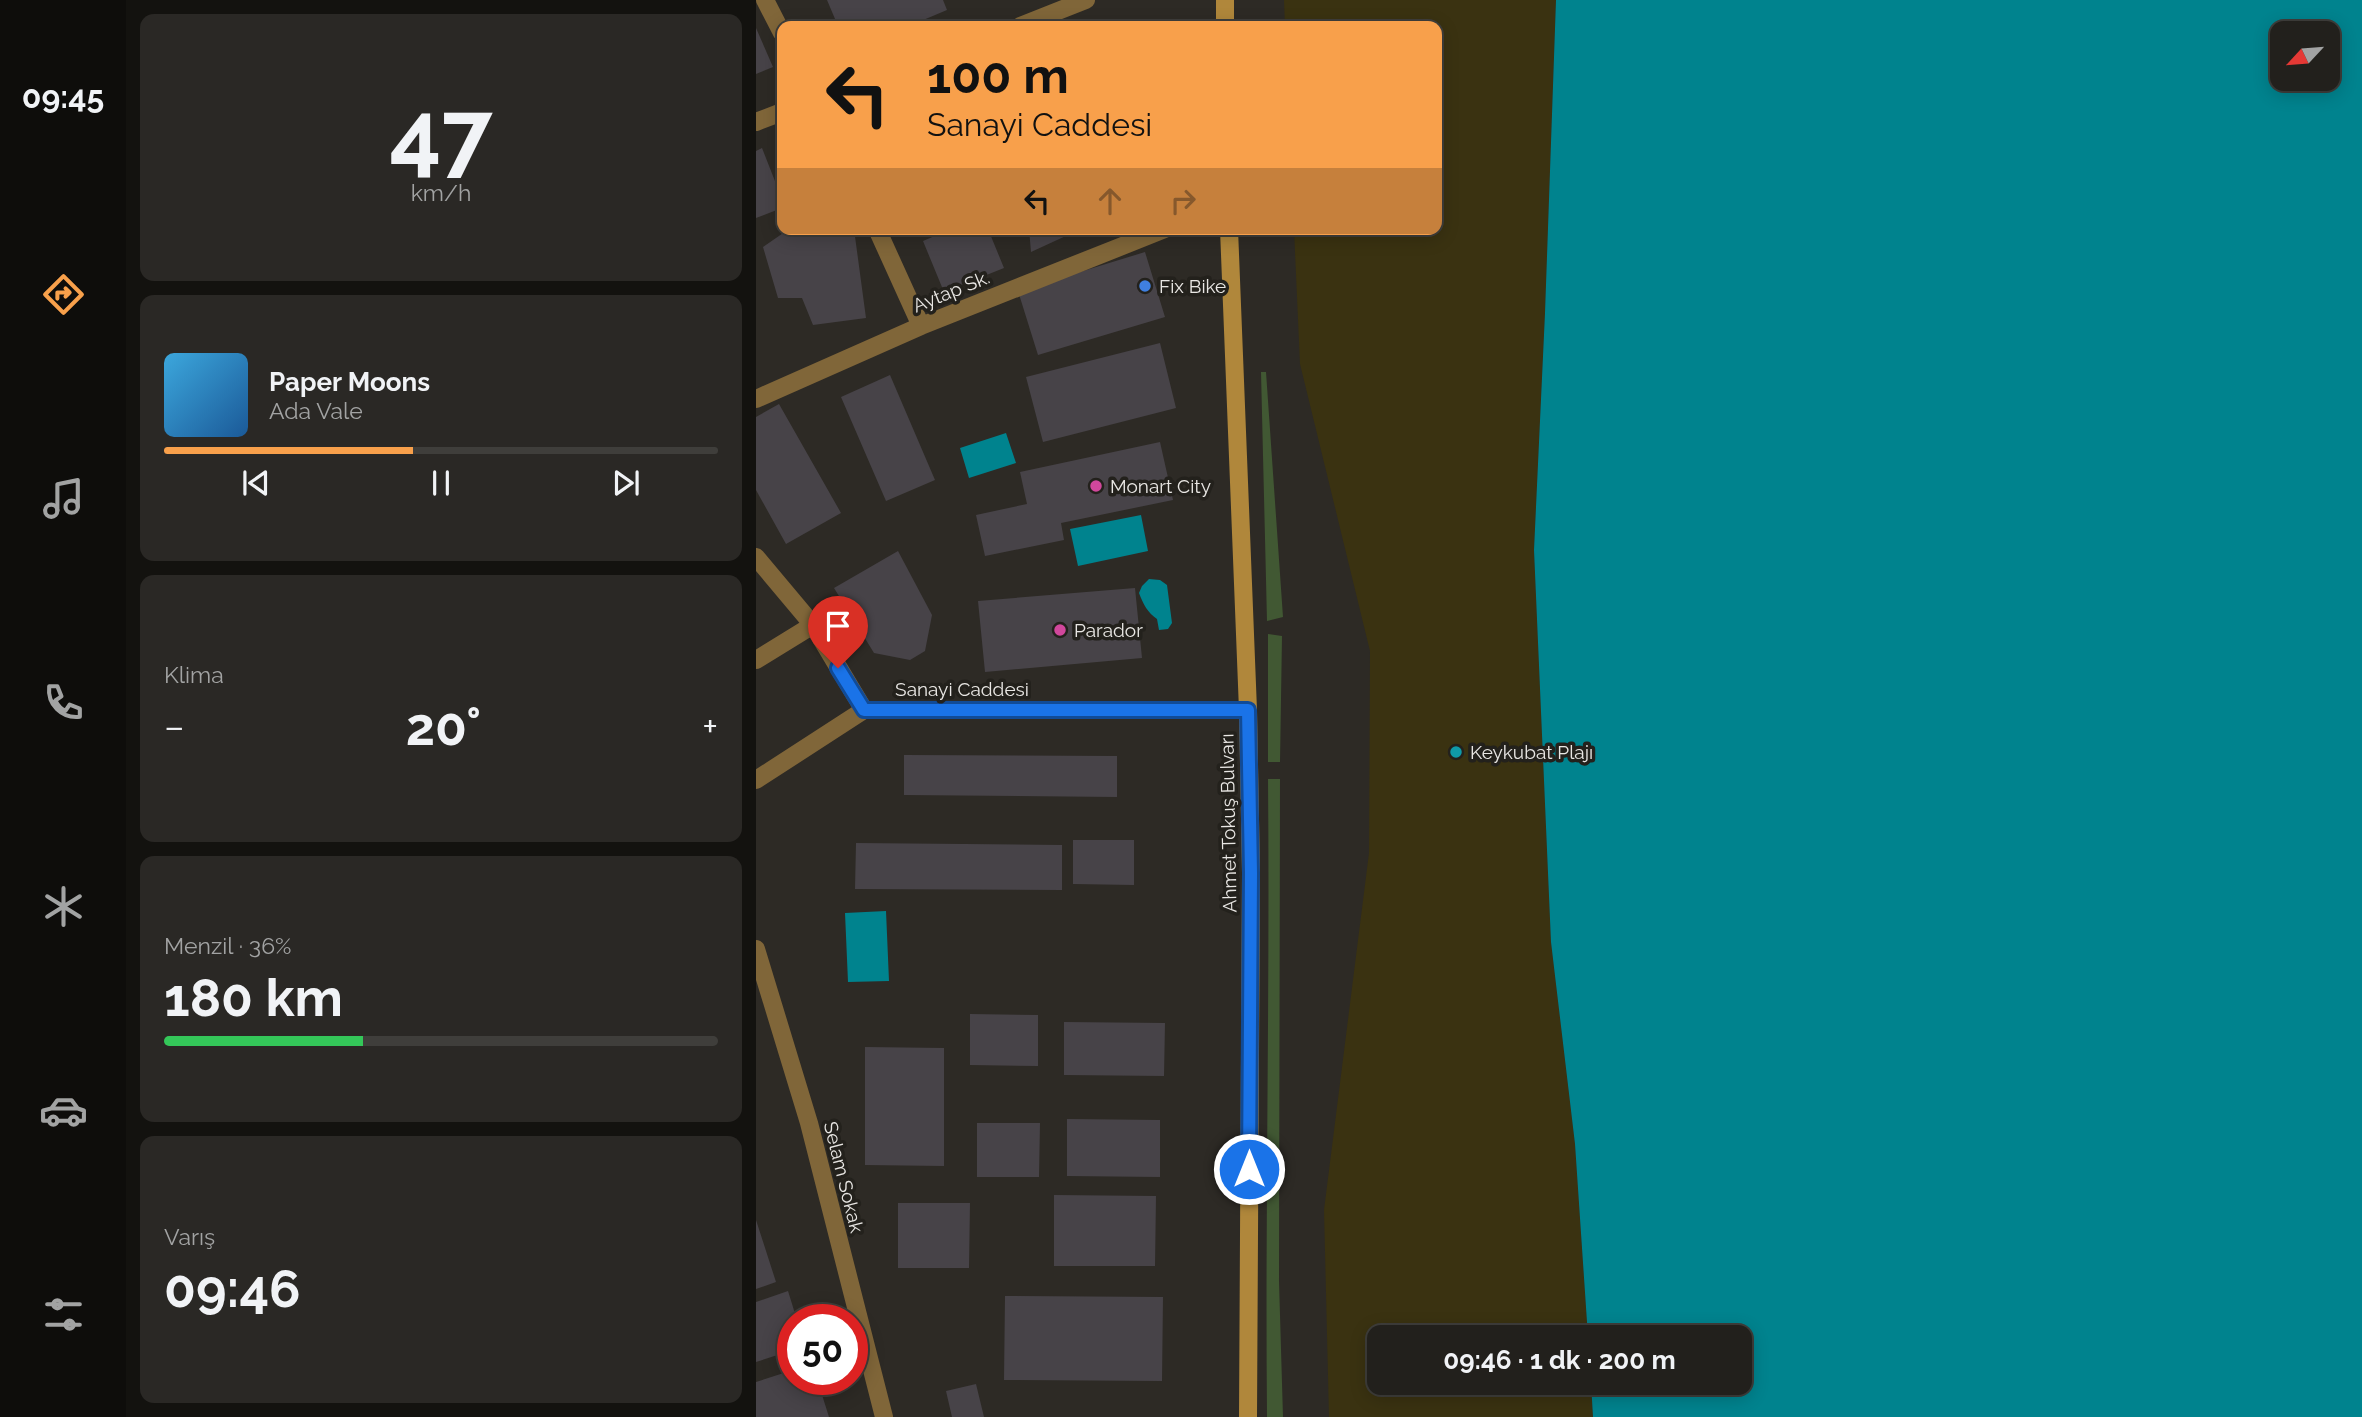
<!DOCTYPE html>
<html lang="tr">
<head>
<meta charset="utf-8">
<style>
  :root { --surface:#22201c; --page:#2a2825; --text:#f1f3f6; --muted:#a2a3a3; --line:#3f3e3b; --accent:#f8a04b }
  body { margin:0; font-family:Raleway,sans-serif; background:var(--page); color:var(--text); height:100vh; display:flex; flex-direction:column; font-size:26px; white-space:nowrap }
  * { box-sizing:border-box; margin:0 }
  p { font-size:23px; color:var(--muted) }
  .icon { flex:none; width:38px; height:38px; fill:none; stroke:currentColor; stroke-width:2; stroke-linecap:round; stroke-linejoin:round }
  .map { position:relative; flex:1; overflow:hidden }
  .side { display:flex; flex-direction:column; gap:14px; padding:14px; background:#13120f; width:630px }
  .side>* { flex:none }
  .banner { position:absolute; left:21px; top:21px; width:665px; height:214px; border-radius:14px; box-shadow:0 4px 18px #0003,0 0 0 2px var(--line); background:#f8a04b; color:#111; overflow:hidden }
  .needle { width:46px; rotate:244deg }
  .controls { position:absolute; left:1514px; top:21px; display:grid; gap:14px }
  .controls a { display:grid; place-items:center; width:70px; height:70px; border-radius:14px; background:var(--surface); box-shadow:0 4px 18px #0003,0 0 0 2px var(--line); font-size:35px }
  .speed { position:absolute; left:21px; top:1304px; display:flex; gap:14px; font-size:35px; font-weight:700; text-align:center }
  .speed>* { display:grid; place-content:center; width:91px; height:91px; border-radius:50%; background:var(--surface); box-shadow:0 4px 18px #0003,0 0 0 2px var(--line); line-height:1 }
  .speed .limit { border:10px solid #d22; background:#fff; color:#111 }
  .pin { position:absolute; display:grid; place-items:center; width:60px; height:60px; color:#fff; margin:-72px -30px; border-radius:50% 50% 50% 0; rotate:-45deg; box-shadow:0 0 7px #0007 }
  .pin .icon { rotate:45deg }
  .me { position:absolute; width:77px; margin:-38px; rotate:0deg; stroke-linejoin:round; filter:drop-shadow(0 0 5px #0008) }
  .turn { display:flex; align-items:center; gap:24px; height:147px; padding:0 35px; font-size:32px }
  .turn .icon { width:91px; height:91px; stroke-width:2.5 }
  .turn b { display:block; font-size:49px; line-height:60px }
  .lanes { display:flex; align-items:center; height:66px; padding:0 35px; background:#0003; justify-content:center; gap:35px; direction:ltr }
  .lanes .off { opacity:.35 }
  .big { font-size:52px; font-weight:700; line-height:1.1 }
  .side .card { flex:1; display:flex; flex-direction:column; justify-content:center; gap:10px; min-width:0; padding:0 24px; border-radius:14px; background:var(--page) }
  .side .dial { align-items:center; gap:0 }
  .dial b { font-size:91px; line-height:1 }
  .song { display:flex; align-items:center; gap:21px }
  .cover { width:84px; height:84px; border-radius:10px; background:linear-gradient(135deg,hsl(200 70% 55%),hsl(210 70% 35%)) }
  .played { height:7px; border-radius:4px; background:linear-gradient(90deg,var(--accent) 45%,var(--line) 45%) }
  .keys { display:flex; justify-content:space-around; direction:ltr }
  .heat { display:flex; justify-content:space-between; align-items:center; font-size:38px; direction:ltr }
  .charge { height:10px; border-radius:5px; background:linear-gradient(90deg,#34c759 36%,var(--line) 0) }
  .trip { position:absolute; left:611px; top:1325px; width:385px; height:70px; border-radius:14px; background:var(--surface); box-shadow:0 4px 18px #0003,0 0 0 2px var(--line); font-weight:700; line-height:70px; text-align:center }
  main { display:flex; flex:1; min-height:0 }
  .tab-bar { display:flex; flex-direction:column; width:126px; justify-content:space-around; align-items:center; background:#0e0d0b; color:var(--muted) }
  .tab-bar .icon { width:49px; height:49px }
  .tab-bar .selected { color:var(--accent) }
  .tab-bar b { font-size:32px; color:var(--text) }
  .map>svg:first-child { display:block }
</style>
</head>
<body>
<main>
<nav class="tab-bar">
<b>09:45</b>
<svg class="icon selected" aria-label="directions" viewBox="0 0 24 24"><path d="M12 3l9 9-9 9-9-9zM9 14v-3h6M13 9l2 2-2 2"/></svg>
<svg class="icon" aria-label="music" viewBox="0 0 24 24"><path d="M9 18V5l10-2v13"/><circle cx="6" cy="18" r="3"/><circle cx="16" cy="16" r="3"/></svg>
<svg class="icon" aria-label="phone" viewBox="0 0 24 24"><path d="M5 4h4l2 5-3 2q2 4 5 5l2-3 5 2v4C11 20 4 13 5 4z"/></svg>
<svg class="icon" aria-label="climate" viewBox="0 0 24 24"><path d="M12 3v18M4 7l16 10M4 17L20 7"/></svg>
<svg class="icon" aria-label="car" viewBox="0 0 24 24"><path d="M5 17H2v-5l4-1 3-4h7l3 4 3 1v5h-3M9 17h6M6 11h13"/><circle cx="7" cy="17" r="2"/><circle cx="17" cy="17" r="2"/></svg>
<svg class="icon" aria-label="filters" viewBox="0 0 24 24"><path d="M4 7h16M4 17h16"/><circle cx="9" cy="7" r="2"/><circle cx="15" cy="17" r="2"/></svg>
</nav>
<section class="side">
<div class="card dial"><b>47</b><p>km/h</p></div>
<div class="card">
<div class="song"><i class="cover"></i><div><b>Paper Moons</b><p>Ada Vale</p></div></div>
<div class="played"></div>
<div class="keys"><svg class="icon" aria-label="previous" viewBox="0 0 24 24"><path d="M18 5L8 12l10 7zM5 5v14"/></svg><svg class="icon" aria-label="pause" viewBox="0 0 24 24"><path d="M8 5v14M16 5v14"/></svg><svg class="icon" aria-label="next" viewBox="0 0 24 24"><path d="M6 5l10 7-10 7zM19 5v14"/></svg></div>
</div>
<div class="card"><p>Klima</p>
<div class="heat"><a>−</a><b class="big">20°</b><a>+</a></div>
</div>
<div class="card"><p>Menzil · 36%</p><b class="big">180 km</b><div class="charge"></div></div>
<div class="card"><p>Varış</p><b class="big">09:46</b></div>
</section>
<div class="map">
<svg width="1606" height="1417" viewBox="0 0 1606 1417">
  <rect width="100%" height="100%" fill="#2d2a25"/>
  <!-- green -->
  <path fill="#415833" d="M505,372H510L527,617L511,621Z
    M512,634L526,636L524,762H512Z
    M512,779H524L523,1281L527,1417H511C509,1204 514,991 512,779Z"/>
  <!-- sand -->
  <path fill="#3a3211" d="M528,0H800L789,313L778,550L795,942L819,1144L832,1337H623V1382L835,1383L837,1417H573L568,1210L613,853L614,651L544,364L538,229H681V26H529Z"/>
  <!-- water -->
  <path fill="#00838e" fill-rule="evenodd" d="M800,0H1606V1417H837L835,1383L984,1382V1337H832L819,1144L795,942L778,550L789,313ZM1526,33H1572V79H1526Z
    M250,433L260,463L213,478L204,448Z
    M385,515L392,551L322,566L314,529Z
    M393,579L404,580L411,585L416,623L412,629L403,630L401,619C392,613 387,604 383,593L386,586Z
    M130,911L133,981L92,982L89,913Z"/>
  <!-- building -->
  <path fill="#474348" d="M71,0H187L191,10L153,26H82Z
    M0,28L17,67L0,74Z
    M6,148L26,199V208L0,218V151Z
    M33,229H98L110,318L57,325L46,298H22L7,247Z
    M195,229H232L248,268L188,292L167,241Z
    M273,229H325L275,252Z
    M389,252L409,317L282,355L262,291Z
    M404,343L420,408L287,442L270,377Z
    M134,375L179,480L130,501L85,397Z
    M23,404L85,513L30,544L0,490V417Z
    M404,442L417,500L305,523L308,540L229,556L220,515L271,504L264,472Z
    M142,551L176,615L169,651L154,660L118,653L78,588Z
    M379,588L386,658L229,672L222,601Z
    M148,755L361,756V797L148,795Z
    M317,840H378V885L317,884Z
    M100,843L306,845V890L99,889Z
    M214,1014L282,1015V1066L214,1065Z
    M308,1022L409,1023L408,1076L308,1075Z
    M109,1047L188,1048V1166L109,1165Z
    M311,1119L404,1120V1177L311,1176Z
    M221,1123H284L283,1177H221Z
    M298,1195L400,1196L399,1266H298Z
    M142,1203H214L213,1268H142Z
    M0,1220L20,1282L0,1289Z
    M32,1291L41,1320H37V1350L0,1362V1302Z
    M249,1296L407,1297L406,1381L248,1380Z
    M37,1370V1379H61L73,1417H0V1382Z
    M220,1384L228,1417H196L190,1391Z"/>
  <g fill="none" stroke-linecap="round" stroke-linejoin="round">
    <!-- street -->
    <path stroke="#806639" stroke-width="18" d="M9,0L26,33
      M264,26L330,0
      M0,122L26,112
      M121,229L165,326
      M0,399L165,326L409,229
      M0,557L57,625L108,710H492
      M0,660L57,625
      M0,780L108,710
      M0,949L53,1123L128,1417"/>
    <!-- secondary -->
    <path stroke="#b0873b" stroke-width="18" d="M469,0V26
      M473,229L492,710L495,873L492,1417"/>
  </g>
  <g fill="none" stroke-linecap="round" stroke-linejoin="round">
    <!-- route casing -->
    <g stroke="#114b97" stroke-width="18">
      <path id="route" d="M82,668L108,710H492L495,873L493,1169"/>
    </g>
    <!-- route -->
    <use href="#route" stroke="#1a73e8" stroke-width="12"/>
  </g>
  <!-- markers -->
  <circle fill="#3f7fe0" stroke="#23211c" stroke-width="2.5" cx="389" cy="286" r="7"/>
  <g fill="#d1479c" stroke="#23211c" stroke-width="2.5">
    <circle cx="340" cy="486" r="7"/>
    <circle cx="304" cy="630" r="7"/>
  </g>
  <circle fill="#0f9aa8" stroke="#23211c" stroke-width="2.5" cx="700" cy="752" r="7"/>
  <g text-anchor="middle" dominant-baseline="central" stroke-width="7" stroke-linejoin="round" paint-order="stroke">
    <!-- poi labels -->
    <g font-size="19" fill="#e9e7e4" stroke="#23211c" text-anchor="start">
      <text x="403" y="286">Fix Bike</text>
      <text x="354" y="486">Monart City</text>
      <text x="318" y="630">Parador</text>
      <text x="714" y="752">Keykubat Plajı</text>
    </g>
    <!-- street labels -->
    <g font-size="19" fill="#e9e7e4" stroke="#23211c">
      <text transform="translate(195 291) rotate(-22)">Aytap Sk.</text>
      <text x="206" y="689">Sanayi Caddesi</text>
      <text transform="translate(472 823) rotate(-91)">Ahmet Tokuş Bulvarı</text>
      <text transform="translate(88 1177) rotate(76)">Selam Sokak</text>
    </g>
  </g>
</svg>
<div class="controls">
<a><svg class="needle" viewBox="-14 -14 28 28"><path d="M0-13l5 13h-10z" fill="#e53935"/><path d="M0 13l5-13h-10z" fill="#a2a3a3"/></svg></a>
</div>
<div class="speed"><div class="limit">50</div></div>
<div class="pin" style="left:82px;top:668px;background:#d93025"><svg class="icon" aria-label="arrive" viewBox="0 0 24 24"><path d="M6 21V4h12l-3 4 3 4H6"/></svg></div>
<svg class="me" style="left:493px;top:1169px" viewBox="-20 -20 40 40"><circle r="17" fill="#1a73e8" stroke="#fff" stroke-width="3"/><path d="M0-11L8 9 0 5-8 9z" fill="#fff"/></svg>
<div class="trip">09:46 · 1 dk · 200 m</div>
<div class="banner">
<div class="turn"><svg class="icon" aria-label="left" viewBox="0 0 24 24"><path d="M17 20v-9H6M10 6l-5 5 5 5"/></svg><div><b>100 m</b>Sanayi Caddesi</div></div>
<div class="lanes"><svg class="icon" aria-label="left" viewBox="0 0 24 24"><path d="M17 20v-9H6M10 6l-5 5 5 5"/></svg><svg class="icon off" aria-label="ahead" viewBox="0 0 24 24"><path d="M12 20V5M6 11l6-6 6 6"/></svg><svg class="icon off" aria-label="right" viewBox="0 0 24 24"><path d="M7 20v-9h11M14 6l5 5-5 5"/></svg></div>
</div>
</div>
</main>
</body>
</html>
